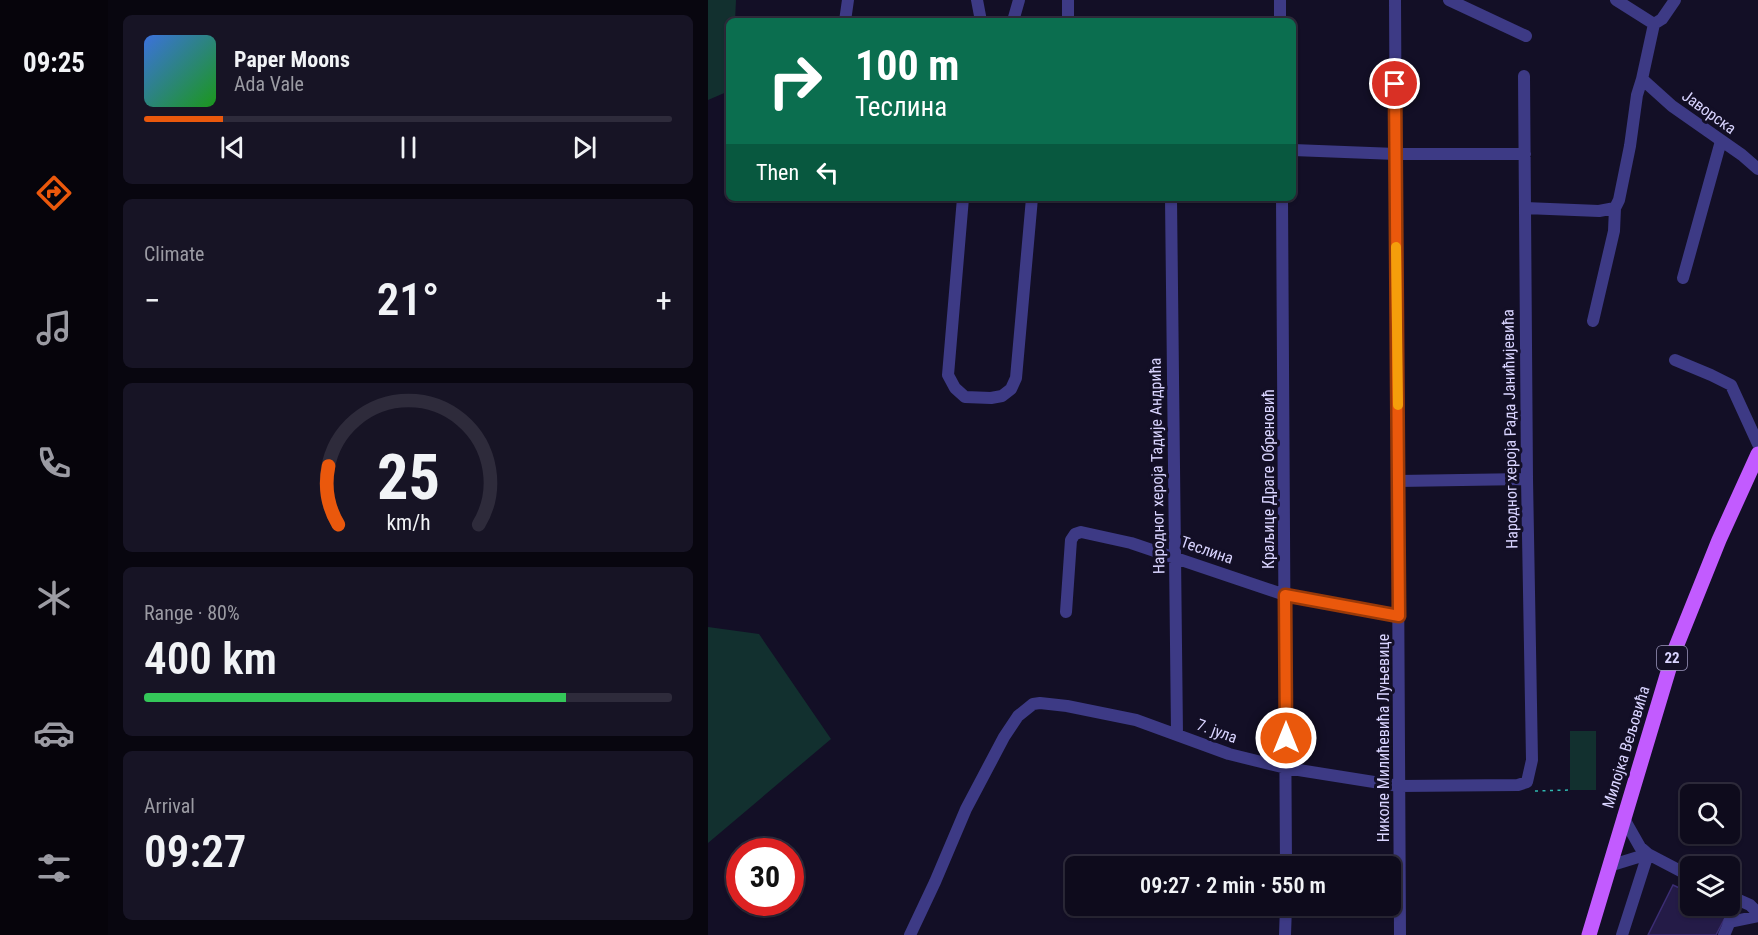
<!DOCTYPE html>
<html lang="en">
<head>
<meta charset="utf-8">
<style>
  :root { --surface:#0e0b1c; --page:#171425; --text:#f1f3f6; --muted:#9b9ba3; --line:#2e2b3b; --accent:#ea580c }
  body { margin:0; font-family:"Roboto Condensed",sans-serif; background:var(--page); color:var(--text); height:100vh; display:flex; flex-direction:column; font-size:22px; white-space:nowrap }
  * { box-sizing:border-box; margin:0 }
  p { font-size:20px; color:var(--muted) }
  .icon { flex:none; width:33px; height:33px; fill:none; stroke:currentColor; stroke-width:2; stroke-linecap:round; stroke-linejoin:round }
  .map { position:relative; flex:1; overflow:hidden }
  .side { display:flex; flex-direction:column; gap:15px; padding:15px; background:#08060f; width:600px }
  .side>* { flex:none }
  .top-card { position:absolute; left:18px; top:18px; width:570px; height:183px; border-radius:9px; box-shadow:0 2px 4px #0004,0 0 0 2px var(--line); background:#0b6e4f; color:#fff; overflow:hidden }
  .fabs { position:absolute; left:972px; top:784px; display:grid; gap:12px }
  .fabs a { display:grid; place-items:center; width:60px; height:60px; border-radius:9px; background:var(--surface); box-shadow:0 2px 4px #0004,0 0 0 2px var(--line); font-size:30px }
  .speed { position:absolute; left:18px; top:838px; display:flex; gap:12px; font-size:30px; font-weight:700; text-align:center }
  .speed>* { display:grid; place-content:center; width:78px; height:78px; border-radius:50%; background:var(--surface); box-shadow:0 2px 4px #0004,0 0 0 2px var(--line); line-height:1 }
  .speed .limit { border:9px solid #d22; background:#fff; color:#111 }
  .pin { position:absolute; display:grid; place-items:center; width:51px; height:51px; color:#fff; margin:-26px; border:3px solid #fff; border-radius:50%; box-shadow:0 2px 6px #0007 }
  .me { position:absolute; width:66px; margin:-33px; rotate:0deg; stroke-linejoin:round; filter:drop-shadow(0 0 4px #0008) }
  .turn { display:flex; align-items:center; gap:21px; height:126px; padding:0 30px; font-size:27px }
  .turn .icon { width:78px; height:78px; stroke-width:2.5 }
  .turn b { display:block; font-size:42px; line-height:51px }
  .then { display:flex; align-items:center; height:57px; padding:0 30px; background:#0003; gap:12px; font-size:22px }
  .big { font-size:45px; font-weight:600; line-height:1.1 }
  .side .widget { flex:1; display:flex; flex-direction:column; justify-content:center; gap:9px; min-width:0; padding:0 21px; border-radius:9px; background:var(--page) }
  .side .dial { align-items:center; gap:0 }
  .dial svg { height:156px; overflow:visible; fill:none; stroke:var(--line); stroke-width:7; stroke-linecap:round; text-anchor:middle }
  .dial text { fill:var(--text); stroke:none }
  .song { display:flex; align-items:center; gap:18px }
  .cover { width:72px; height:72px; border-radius:9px; background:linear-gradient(135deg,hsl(220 70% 55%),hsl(120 70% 35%)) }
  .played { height:6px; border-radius:3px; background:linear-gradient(90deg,var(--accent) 15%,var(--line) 15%) }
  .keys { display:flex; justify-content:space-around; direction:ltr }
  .heat { display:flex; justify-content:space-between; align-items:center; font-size:33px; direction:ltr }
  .charge { height:9px; border-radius:4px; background:linear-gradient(90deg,#34c759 80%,var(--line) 0) }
  .trip { position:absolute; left:357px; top:856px; width:336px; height:60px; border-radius:9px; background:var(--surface); box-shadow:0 2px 4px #0004,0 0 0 2px var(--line); font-weight:600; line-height:60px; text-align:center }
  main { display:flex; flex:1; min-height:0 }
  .tabs { display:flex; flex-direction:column; width:108px; justify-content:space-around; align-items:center; background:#06040b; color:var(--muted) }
  .tabs .icon { width:42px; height:42px }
  .tabs .current { color:var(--accent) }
  .tabs b { font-size:27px; color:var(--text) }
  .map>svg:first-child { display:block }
</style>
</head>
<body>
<main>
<nav class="tabs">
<b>09:25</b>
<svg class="icon current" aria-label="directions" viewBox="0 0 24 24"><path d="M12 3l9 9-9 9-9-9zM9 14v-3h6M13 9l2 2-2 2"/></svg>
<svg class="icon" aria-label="music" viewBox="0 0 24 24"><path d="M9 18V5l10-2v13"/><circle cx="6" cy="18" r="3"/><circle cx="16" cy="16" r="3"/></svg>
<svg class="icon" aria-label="phone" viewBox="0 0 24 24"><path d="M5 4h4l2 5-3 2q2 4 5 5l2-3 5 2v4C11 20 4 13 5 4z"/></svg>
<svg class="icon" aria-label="climate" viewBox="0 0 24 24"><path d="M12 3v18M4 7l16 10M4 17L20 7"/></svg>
<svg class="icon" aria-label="car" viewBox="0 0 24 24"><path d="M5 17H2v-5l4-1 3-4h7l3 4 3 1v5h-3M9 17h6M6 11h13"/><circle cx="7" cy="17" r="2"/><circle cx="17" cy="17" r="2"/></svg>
<svg class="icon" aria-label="filters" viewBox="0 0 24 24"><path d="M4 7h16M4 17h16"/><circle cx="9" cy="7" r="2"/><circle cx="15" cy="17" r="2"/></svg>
</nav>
<section class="side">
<div class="widget">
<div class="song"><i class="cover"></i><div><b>Paper Moons</b><p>Ada Vale</p></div></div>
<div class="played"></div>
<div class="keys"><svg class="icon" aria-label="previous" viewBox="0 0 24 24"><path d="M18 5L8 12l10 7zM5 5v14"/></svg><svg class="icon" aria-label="pause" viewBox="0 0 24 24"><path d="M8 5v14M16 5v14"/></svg><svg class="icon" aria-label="next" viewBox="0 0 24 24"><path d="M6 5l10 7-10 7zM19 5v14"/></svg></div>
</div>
<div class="widget"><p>Climate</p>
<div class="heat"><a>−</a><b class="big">21°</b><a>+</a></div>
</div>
<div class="widget dial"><svg viewBox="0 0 100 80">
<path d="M14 69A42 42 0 1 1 86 69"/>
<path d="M14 69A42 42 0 0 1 9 39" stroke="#ea580c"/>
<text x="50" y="56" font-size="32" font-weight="700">25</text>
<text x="50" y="72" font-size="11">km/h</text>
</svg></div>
<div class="widget"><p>Range · 80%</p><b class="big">400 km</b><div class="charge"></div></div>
<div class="widget"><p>Arrival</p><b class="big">09:27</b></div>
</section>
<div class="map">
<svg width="1050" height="935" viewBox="0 0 1050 935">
  <rect width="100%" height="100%" fill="#130f26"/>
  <!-- green -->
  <path fill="#12302f" d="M0,0H28L27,21H21V91L0,100Z
    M0,627L51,634L123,739L0,843Z
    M862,731H888V790H862Z"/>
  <!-- building -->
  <path fill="#241b47" stroke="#3b2d73" stroke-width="1.5" d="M965,885L982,893V906H1008L1020,912L1008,935H940Z"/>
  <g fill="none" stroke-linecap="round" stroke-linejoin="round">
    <!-- path -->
    <path stroke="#2fb8b0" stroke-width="1.5" stroke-dasharray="3 4.5" stroke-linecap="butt" d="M827,791L862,790"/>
    <!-- minor -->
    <path stroke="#3d3a85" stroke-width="12" d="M269,0L273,21
      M360,0V21
      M572,0V21
      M687,0L692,935
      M741,0L818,36
      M908,0L946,24L954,19L967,0
      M137,21L140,0
      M305,21L311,0
      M934,79L964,106L1034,155L1050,169
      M585,150L688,154H817
      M255,198L240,375L247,388L257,397L283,398L294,396L303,389L308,378L324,198
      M463,198L469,734
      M574,198L578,867
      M817,208L891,211L907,208L911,200L922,146L929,95L934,79L946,24
      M975,278L1013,141
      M885,321L906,231L907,208
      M967,360L1003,375L1023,385L1050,444
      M690,481L819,479
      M358,612L363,540L367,534L373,532L423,543L577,595L691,616
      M915,817L932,847L940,854L982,876
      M901,866L940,854
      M1024,897L1042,905L1050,913
      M1022,922L1050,916
      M202,935L227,882L258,809L296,737L310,716L325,704L332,703L359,706L428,720L521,754L578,768L691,786L810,785L819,782L824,760L819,479L816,76
      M577,935L578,906
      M914,935L940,854
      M1016,935C1022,923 1026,911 1024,897L1022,895"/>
    <!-- major -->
    <path stroke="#c25bff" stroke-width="15" d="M881,935L966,652L1011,540L1050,454"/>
  </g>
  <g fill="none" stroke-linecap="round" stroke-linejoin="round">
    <!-- route casing -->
    <g stroke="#983908" stroke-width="15">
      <path id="route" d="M578,738L577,595L691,616L687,84"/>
    </g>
    <!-- route -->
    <use href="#route" stroke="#ea580c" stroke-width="10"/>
    <!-- slow -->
    <path stroke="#f59e0b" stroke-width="10" d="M688,247L690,405"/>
  </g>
  <g text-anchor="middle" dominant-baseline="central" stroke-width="6" stroke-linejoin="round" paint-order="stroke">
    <!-- shield labels -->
    <rect fill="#130f26" stroke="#9e99be" stroke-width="1.5" x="949" y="646" width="30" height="24" rx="4.5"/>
    <g font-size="15" font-weight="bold" fill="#d9d4ff">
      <text x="964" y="658">22</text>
    </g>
    <!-- street labels -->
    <g font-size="16" fill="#d9d4ff" stroke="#130f26">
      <text transform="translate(1001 112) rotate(36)">Јаворска</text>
      <text transform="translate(802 429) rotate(-91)">Народног хероја Рада Јанићијевића</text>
      <text transform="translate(449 466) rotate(-91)">Народног хероја Тадије Андрића</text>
      <text transform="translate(560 479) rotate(-90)">Краљице Драге Обреновић</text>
      <text transform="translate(499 550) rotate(19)">Теслина</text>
      <text transform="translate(509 731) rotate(20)">7. јула</text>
      <text transform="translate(675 738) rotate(-90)">Николе Милићевића Луњевице</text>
      <text transform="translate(918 747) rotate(-73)">Милојка Вељовића</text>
    </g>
  </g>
</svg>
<div class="fabs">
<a><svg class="icon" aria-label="search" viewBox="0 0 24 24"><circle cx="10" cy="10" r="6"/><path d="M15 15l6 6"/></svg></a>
<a><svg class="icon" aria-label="layers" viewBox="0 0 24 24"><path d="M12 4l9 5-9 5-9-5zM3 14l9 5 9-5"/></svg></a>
</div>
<div class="speed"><div class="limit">30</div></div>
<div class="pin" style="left:687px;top:84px;background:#d93025"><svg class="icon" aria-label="arrive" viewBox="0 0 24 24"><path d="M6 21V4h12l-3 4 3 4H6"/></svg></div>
<svg class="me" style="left:578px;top:738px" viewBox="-20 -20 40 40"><circle r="17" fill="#ea580c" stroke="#fff" stroke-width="3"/><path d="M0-11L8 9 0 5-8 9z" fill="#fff"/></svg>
<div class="trip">09:27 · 2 min · 550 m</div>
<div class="top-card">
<div class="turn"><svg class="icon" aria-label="right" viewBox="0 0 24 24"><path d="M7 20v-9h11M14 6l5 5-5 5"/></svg><div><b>100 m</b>Теслина</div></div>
<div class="then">Then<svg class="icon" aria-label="left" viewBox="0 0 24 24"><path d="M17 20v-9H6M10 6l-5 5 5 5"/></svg></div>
</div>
</div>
</main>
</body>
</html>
